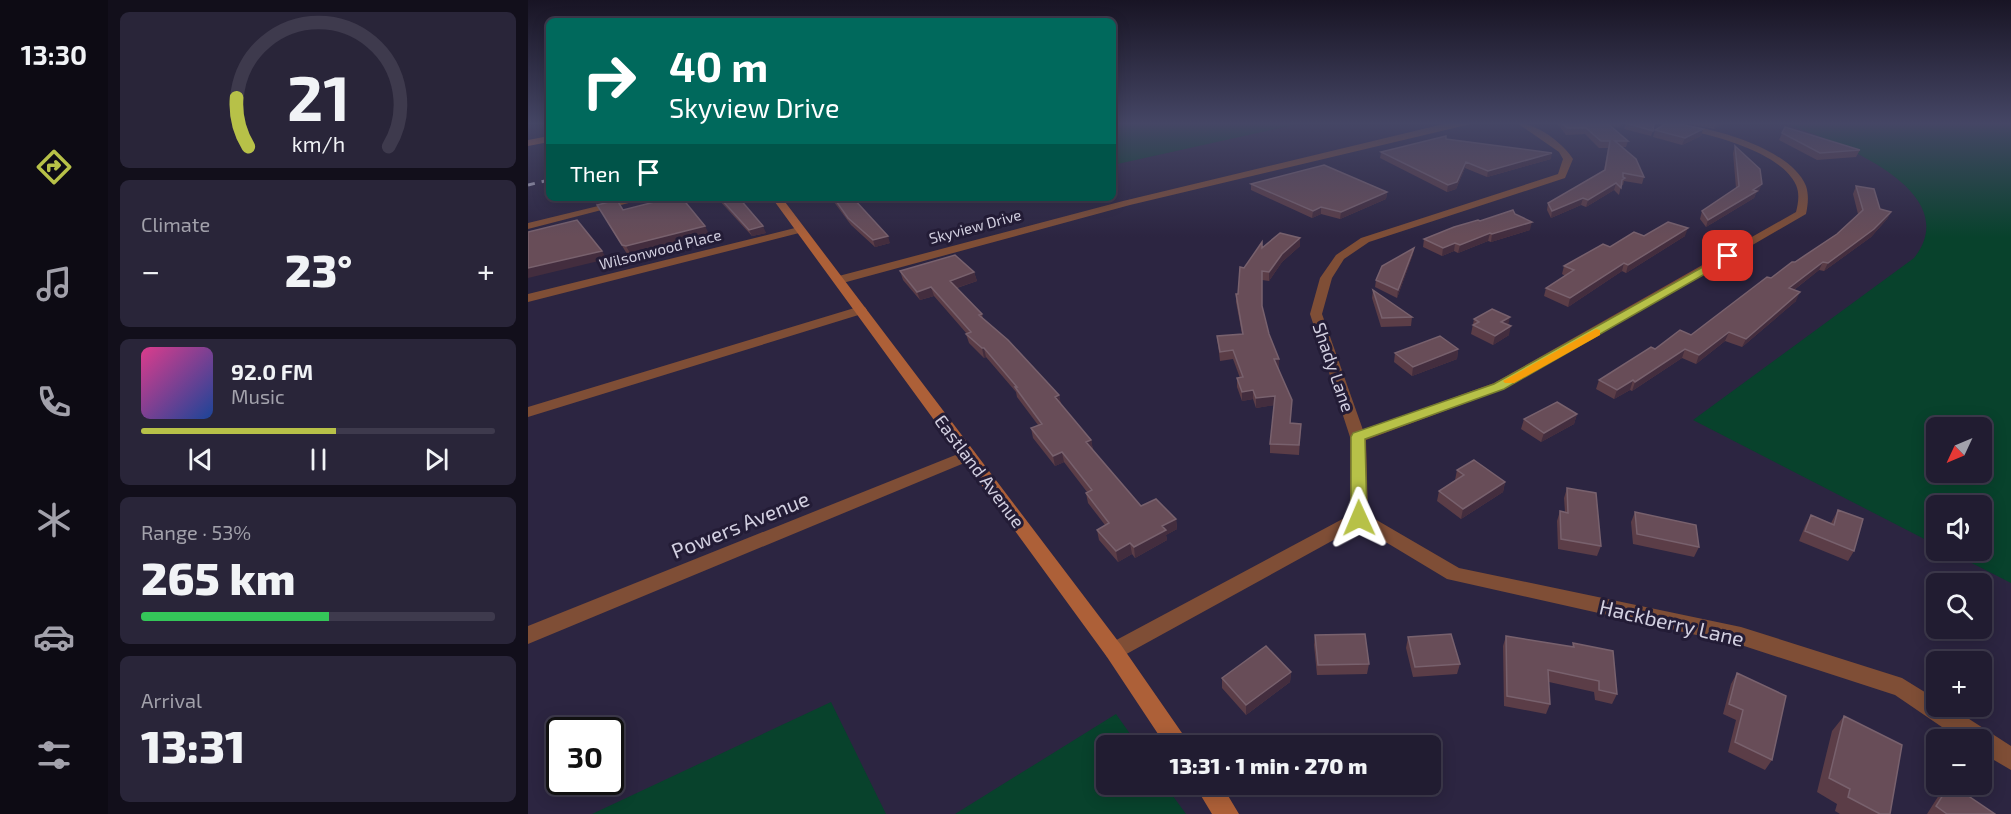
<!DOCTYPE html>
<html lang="en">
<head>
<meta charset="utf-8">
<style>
  :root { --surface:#211c31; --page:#292539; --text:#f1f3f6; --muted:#a2a1ab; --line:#3e3a4d; --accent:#b7c148 }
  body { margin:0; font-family:"Exo 2",sans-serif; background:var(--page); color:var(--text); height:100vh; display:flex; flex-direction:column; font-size:22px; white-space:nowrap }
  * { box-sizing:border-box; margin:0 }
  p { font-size:20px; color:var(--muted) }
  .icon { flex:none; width:33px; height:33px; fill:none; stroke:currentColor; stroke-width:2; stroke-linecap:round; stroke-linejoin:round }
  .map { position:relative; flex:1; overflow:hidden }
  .drawer { display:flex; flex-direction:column; gap:12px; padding:12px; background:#120f1b; width:420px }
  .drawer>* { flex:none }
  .hud { position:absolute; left:18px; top:18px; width:570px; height:183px; border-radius:9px; box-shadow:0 3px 15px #0003,0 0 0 2px var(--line); background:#00695c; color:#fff; overflow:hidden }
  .needle { width:39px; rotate:226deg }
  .tools { position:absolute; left:1398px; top:417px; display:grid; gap:12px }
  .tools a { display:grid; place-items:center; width:66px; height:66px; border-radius:9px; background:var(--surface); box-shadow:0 3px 15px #0003,0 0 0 2px var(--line); font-size:30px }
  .speed { position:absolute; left:18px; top:717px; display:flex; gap:12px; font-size:30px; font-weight:700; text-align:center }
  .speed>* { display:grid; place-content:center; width:78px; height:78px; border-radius:50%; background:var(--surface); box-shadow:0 3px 15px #0003,0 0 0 2px var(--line); line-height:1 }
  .speed .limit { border:3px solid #111; border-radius:9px; background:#fff; color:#111 }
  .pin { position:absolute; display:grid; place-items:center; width:51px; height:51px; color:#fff; margin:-26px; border-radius:12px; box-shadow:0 3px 9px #0006 }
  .me { position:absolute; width:66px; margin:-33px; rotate:359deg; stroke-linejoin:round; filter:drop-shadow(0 0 4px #0008) }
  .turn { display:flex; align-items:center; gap:21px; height:126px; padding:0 24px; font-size:27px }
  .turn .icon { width:78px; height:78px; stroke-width:2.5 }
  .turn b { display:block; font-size:42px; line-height:51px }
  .then { display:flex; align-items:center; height:57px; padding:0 24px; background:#0003; gap:12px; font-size:22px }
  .big { font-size:45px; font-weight:800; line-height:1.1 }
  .drawer .widget { flex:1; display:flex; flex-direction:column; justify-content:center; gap:9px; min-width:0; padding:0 21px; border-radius:9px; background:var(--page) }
  .drawer .dial { align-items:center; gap:0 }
  .dial svg { height:156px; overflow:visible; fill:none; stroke:var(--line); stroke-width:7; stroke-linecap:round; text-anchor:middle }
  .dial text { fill:var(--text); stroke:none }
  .song { display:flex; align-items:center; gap:18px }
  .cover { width:72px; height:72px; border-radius:9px; background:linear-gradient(135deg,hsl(330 70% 55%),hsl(220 70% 35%)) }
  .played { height:6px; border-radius:3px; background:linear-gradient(90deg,var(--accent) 55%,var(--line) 55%) }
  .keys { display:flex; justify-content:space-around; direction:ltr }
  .heat { display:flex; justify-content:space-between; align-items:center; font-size:33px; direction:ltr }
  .charge { height:9px; border-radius:4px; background:linear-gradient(90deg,#34c759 53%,var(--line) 0) }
  .trip { position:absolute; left:568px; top:735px; width:345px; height:60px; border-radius:9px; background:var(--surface); box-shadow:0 3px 15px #0003,0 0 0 2px var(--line); font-weight:800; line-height:60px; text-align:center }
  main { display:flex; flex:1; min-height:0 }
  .menu { display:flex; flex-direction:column; width:108px; justify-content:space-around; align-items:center; background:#0d0b14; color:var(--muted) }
  .menu .icon { width:42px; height:42px }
  .menu .current { color:var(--accent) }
  .menu b { font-size:27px; color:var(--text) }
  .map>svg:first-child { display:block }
</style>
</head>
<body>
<main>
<nav class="menu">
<b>13:30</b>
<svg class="icon current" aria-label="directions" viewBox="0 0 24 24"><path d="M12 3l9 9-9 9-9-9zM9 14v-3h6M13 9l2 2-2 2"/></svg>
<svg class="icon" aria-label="music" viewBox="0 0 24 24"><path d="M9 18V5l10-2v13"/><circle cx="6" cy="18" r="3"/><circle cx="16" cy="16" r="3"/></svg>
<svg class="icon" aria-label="phone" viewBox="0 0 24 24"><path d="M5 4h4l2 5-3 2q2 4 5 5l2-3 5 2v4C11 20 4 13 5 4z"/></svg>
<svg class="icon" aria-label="climate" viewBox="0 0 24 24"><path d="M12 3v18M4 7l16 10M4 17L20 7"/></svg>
<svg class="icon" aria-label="car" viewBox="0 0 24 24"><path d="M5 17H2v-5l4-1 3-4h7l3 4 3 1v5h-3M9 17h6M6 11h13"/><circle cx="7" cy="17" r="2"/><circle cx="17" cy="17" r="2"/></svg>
<svg class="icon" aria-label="filters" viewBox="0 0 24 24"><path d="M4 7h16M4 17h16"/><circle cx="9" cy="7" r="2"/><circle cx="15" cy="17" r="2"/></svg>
</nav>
<section class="drawer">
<div class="widget dial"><svg viewBox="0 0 100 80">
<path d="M14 69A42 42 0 1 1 86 69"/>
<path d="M14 69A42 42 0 0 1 8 44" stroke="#b7c148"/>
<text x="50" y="56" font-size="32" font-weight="700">21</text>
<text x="50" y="72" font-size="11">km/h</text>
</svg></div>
<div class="widget"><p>Climate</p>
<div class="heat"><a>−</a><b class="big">23°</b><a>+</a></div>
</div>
<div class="widget">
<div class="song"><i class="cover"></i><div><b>92.0 FM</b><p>Music</p></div></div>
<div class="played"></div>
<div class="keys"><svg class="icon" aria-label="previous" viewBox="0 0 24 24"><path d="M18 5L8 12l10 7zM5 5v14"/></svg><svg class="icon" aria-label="pause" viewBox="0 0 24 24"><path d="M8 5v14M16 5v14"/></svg><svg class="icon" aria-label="next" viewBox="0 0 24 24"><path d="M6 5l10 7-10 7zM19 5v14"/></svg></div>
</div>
<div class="widget"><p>Range · 53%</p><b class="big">265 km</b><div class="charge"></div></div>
<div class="widget"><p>Arrival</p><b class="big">13:31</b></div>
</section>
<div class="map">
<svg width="1483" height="814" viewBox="0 0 1483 814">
  <rect width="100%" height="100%" fill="#2c2541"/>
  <!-- green -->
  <path fill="#08422c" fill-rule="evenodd" d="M585,123H775L585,165Z
    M1256,123H1483V583L1420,551L1454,550V506H1408V545L1165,420L1386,258C1440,189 1303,140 1256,123ZM1408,428H1454V472H1408Z
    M303,702L358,814H64Z
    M588,714L610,745L579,746V784L637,785L658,814H427Z"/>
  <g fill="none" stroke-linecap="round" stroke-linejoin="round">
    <!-- street -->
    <path fill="#7f4e36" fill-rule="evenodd" d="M920,123H947L602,205L311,284L305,280L307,277L595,201Z
      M989,123C1008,123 1035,143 1045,159L1037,178L841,242L816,259L804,278L794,314L835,430L966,383L1268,212C1270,204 1272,194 1268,185C1254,155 1198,139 1168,132C1157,129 1141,129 1133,123C1172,123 1262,146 1278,186C1281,195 1280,205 1278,214L976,389L838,440L840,515L931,568L1213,627L1374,678L1408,699V706H1421L1483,746V770L1454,753V740H1433L1367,695L1213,645L919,579L831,526L593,657L586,660L579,657L576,651L579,645L822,515V437L782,314L792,278L808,255L833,238L1030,174L1035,159L1031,152Z
      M103,198H120L0,229V223Z
      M271,227L276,230L275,232L0,302V294Z
      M333,306L337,307L339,310L337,313L0,417V407Z
      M440,450L446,451L448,455L446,459L0,644V626Z"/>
    <!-- secondary -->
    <path fill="#ad6038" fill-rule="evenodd" d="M21,136V142L0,146V140Z
      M244,198H254L593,645L663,746H638L579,657Z
      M666,784H693L711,814H684Z"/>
    <!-- rail -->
    <path stroke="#afabbf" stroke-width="3" stroke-dasharray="7 7" stroke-linecap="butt" d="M0,185L21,180"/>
  </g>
  <!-- wall -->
  <path fill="#5b3d47" d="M1029,123H1093L1092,128L1081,125L1100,141L1098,147H1094L1116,177L1114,184L1096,181L1095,185L1093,186L1091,195L1086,190L1058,207L1053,205L1023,218L1019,210L1020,203L1076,170L1080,148H1071L1057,134L1038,135Z
    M1098,123L1125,131L1123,136L1096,129Z
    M1156,123H1197L1186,129Z
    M1257,127L1332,150L1328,157L1289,160L1251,140Z
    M1175,129L1173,136L1154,145L1125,137L1127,130Z
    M918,139L1023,159L959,177L937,168L928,189L919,192L852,158L853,152Z
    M1207,146L1231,191L1228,193L1226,198L1178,227L1172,219L1174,211L1208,188L1205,153Z
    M723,184L859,192L858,199L812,219L793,214L784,218L723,190Z
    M1328,186L1352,209L1363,212L1359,219L1343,237L1296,271L1291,270L1266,290L1268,301L1214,347L1197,341L1168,364L1154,358L1104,391L1102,390L1086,399L1068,389L1071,380L1127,349L1163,335L1243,278L1309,234L1330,214L1325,194Z
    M189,198H211L238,233L224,236Z
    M303,198H325L362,243L347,247L323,225Z
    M69,205L95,210L181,234L103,255L99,254Z
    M987,214L1002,230L963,242L960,241L930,253L926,251L914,256L895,247L896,239Z
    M1116,236H1157L1098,273L1094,271L1040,307L1016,296L1018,288L1037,276L1034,274L1036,266L1082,247Z
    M772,246L754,262L741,281L734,280V307L741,334L751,359V368H750L763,423L773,424L771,455L742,453V444L746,405L728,408L725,399L714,401L709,387V378H712L705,359L692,361L689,336L714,334L708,302V294H710L716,268L734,248Z
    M886,248L885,254L869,298L847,287L848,280Z
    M372,271L446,272L449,281L429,288L454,314L455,319L531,395L533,405L563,440L565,450L613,506L648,519L649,529L638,535L639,540L607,558L604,554L590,562L571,540L569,530L577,525L560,503L558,493L559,492L536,462L527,466L505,438L503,428L510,425L489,397L488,392L458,357L456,358L441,343L438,334H439L406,296L392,300L375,280Z
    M845,290L884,317L883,326L853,327L844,298Z
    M946,319L980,325L981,335L965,345L943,334Z
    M930,349L929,359L884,376L866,362L867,353Z
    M1049,414L1046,424L1013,442L993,429L996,419Z
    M929,470L977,482L975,492L933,519L909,501L911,491L927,480Z
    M1039,488L1073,546L1069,556L1030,549L1029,521L1032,511L1037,512L1036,498Z
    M1310,510L1326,551L1320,561L1271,541L1277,526L1283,515L1303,523Z
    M1107,512L1171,547L1166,557L1105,544L1103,522Z
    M787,635L841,664L839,674L789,675L786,645Z
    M978,636L1044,647L1045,643L1089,694L1084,704L1067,700L1066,692L1021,682L1022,704L1018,714L976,706L975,646Z
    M880,637L932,664L929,674L885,677L878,648Z
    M763,672L762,682L718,715L694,688V678Z
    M1209,673L1244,760L1237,770L1200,752L1208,720L1195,714L1203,684Z
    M1316,716L1362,814H1312L1307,811L1309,804L1289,792L1304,731Z
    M1418,784H1449L1442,797L1467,814H1399Z"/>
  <!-- shaded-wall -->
  <path fill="#432d3e" d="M1188,123H1197L1186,129Z
    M1175,129L1173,136L1154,145L1157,138Z
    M1024,153L1023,159L959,177L960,171Z
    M938,162L937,168L928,189L919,192L920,185Z
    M1088,183L1086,190L1058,207L1060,200Z
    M1234,184L1231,191L1228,193L1226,198L1178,227L1180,220Z
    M859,192L858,199L812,219L813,212Z
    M75,198H87L88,199L68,204L66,200Z
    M1055,198L1053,205L1023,218L1024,211Z
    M793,207V214L784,218L785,211Z
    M1363,212L1359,219L1343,237L1296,271L1300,263Z
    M1004,222L1002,230L963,242L964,234Z
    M177,226L181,234L103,255L98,246Z
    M235,226L238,233L224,236L221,230Z
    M1160,228L1157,236L1098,273L1100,265Z
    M962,233L960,241L930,253L932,245Z
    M360,236L362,243L347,247L345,240Z
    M772,238V246L754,262L741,281V272L754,254Z
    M927,243L926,251L914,256L915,248Z
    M886,248L885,254L869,298L870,290Z
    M74,251L79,259L0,278V268Z
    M1295,262L1291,270L1257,297L1261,288Z
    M1096,263L1094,271L1040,307L1042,298Z
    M446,272L449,281L425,289L422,281Z
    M403,287L406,296L392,300L389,292Z
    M1272,292L1268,301L1214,347L1218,339Z
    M982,317L980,326L973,322Z
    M983,326L981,335L965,345L967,336Z
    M1201,332L1197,341L1168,364L1171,355Z
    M454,348H456L458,357L456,358Z
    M930,349L929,359L884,376L885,367Z
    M1157,349L1154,358L1104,391L1107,382Z
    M746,359H751V368L746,369Z
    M1105,380L1102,390L1086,399L1089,390Z
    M725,390V399L714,401V392Z
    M531,395L533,405L527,397Z
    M747,396V405L728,408V398Z
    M1049,414L1046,424L1013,442L1016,433Z
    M563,440L565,450L558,442Z
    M534,452L536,462L527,466L525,456Z
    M977,482L975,492L933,519L935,509Z
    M648,519L649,529L638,535L639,540L607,558L606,547L634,526Z
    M602,543L604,554L590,562L588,551Z
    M763,672L762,682L718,715V705Z"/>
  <!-- building -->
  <path fill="#684d58" stroke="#78616d" stroke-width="1.5" d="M1034,123H1079L1100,141H1087L1108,159L1116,177L1095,173V177L1097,178L1094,180L1093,188L1088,183L1060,200L1055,198L1024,211L1020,203L1077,170L1082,141H1073L1058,128H1039Z
    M1098,123H1126L1125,131Z
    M1139,123H1147L1175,129L1157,138L1127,130Z
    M1257,127L1332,150L1292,153L1254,133Z
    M918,136V139L1024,153L960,171L938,162L929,182L920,185L853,152Z
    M1207,146L1232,169L1234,184L1225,190L1229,191L1180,220L1174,211L1211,186Z
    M796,165L859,192L813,212L793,207L785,211L723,184Z
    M1328,186L1346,189L1352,209L1363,212L1346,229L1300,263L1295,262L1261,288L1272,292L1218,339L1201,332L1171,355L1157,349L1107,382L1105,380L1089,390L1071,380L1123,347L1127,349L1152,330L1163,335L1239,277L1243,278L1264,262H1267L1309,234L1335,210Z
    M64,198H75L66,200Z
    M142,198H154L177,226L98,246L94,245L69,205L89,200L95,210Z
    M192,198H211L235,226L221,230Z
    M306,198H325L360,236L345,240L320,218Z
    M985,210L987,214L1004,222L964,234L962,233L932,245L927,243L915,248L896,239L926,227L950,220L952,221Z
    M49,220L74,251L0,268V232Z
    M1140,222L1160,228L1100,265L1096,263L1042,298L1018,288L1046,270L1036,266L1075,244L1082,247L1106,232L1116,236Z
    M752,233L772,238L754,254L741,272L734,271V306L741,334L751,359H746L764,400L762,423L773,424L771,445L742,444L747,396L728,398L725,390L714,392L709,378L715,377L705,350L692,352L689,336L715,334L708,294H710L712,267L716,268L734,242V248Z
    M886,248L870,290L848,280L854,266Z
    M427,255L446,272L422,281L454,314L451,315L480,340L531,395L527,397L563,440L558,442L613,506L628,499L648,519L634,526L638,530L606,547L602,543L588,551L569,530L581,523L558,493L564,490L534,452L525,456L503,428L514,424L487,387H489L456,348H454L438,334L443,332L403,287L389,292L372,271Z
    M845,290L884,317L854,318Z
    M964,309L982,317L973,322L983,326L967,336L945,325L951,322L946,319Z
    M912,336L930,349L885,367L867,353Z
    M1029,402L1049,414L1016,433L996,419Z
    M946,460L977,482L935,509L911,491L936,475L929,470Z
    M1039,488L1068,493L1073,546L1033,539L1032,511L1040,513Z
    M1310,510L1335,519L1326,551L1277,531L1283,515L1306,525Z
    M1107,512L1168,525L1171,547L1109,534Z
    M837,634L841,664L790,665L787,635Z
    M923,634L932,664L887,667L880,637Z
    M978,636L1046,647L1045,643L1085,651L1089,694L1071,690V681L1020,670L1022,704L979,696Z
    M738,646L763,672L718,705L694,678Z
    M1209,673L1258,696L1244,760L1207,742L1215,710L1201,704Z
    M1316,716L1374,745L1362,814H1352L1320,797L1322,789L1301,778Z
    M1422,784H1449L1442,797L1467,814H1419L1408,806Z"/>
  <!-- sky -->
  <linearGradient id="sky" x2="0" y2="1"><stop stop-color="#181424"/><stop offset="0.52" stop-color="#454665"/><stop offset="1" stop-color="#454665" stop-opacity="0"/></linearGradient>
  <rect width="1483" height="237" fill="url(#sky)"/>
  <!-- route -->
  <path fill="#b7c148" stroke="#777d2f" stroke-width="1.5" d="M1200,253L1203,254V259L976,389L837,439L839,518L837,522H825L823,518V437L825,433L966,384Z"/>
  <!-- slow -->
  <path fill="#f59e0b" d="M1068,329L1072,330V335L986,383H977L975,381Z"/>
  <g text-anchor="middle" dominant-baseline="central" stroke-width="6" stroke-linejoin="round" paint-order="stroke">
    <!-- far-street labels -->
    <g font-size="15" fill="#d2cfe0" stroke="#231c36">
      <text transform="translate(447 226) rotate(-15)">Skyview Drive</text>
      <text transform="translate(132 249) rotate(-14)">Wilsonwood Place</text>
    </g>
    <!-- street labels -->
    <g font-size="18" fill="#d2cfe0" stroke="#231c36">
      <text transform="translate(806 367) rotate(71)">Shady Lane</text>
      <text transform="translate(452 471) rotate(53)">Eastland Avenue</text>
    </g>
    <!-- near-street labels -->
    <g font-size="21" fill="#d2cfe0" stroke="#231c36">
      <text transform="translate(212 524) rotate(-22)">Powers Avenue</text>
      <text transform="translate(1144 622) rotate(13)">Hackberry Lane</text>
    </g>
  </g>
</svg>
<div class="tools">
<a><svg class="needle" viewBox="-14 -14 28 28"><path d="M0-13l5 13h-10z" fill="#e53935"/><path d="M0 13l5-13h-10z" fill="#a2a1ab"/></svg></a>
<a><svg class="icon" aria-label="sound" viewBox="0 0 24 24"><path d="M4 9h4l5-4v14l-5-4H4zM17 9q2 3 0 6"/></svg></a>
<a><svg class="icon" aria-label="search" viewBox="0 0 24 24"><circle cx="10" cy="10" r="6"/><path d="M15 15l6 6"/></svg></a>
<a>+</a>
<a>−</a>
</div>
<div class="speed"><div class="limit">30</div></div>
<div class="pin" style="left:1200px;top:256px;background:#d93025"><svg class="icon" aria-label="arrive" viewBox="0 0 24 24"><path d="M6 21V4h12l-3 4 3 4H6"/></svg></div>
<svg class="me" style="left:831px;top:518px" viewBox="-20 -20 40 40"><path d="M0-17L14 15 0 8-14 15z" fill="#b7c148" stroke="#fff" stroke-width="4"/></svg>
<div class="trip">13:31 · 1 min · 270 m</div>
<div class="hud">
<div class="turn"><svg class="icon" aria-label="right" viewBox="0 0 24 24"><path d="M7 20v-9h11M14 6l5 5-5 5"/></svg><div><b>40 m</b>Skyview Drive</div></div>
<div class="then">Then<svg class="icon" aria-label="arrive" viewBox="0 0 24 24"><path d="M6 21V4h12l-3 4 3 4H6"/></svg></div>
</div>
</div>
</main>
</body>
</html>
